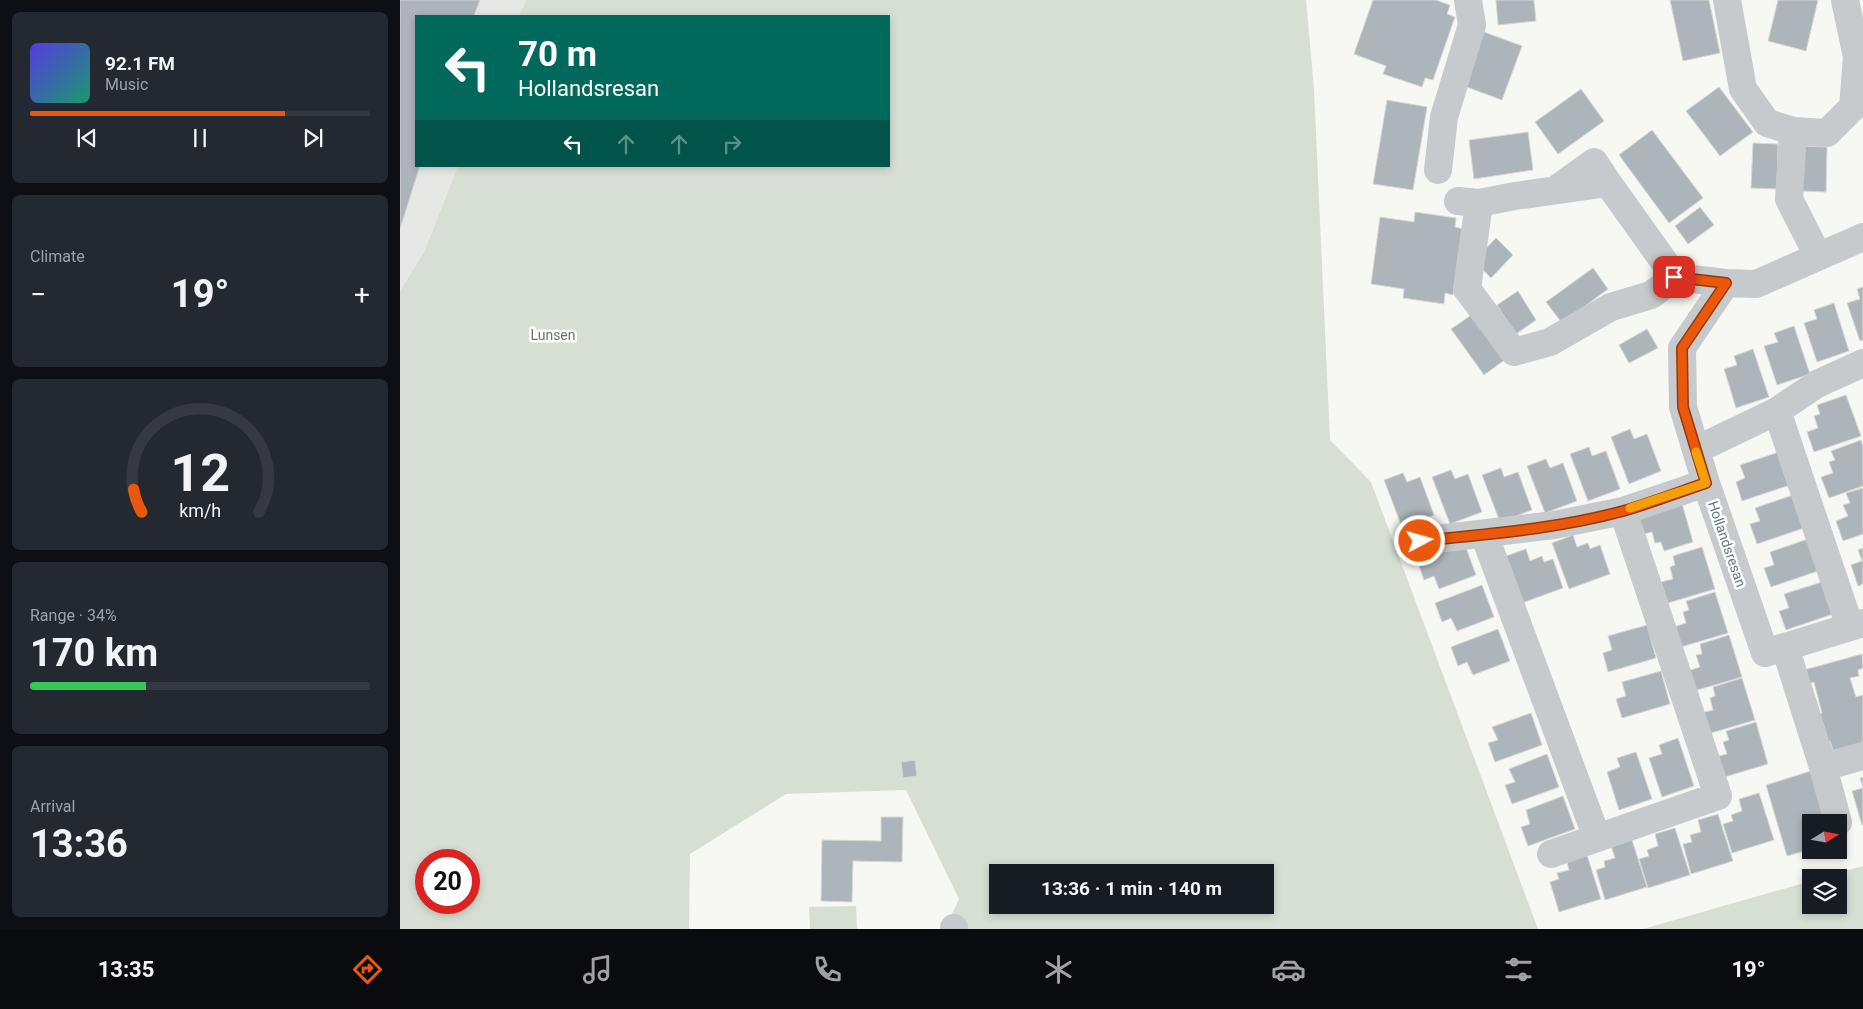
<!DOCTYPE html>
<html lang="en">
<head>
<meta charset="utf-8">
<style>
  :root { --surface:#171b24; --page:#242831; --text:#f1f3f6; --muted:#9ea1a6; --line:#363941; --accent:#ea580c }
  body { margin:0; font-family:Roboto,sans-serif; background:var(--page); color:var(--text); height:100vh; display:flex; flex-direction:column; font-size:19px; white-space:nowrap }
  * { box-sizing:border-box; margin:0 }
  p { font-size:16px; color:var(--muted) }
  .icon { flex:none; width:28px; height:28px; fill:none; stroke:currentColor; stroke-width:2; stroke-linecap:round; stroke-linejoin:round }
  .map { position:relative; flex:1; overflow:hidden }
  .details { display:flex; flex-direction:column; gap:12px; padding:12px; background:#0d0f14; width:400px }
  .details>* { flex:none }
  .guide { position:absolute; left:15px; top:15px; width:475px; height:152px; border-radius:0px; box-shadow:0 2px 8px #0003; background:#00695c; color:#fff; overflow:hidden }
  .needle { width:32px; rotate:79deg }
  .tools { position:absolute; left:1402px; top:814px; display:grid; gap:10px }
  .tools a { display:grid; place-items:center; width:45px; height:45px; border-radius:0px; background:var(--surface); box-shadow:0 2px 8px #0003; font-size:25px }
  .speed { position:absolute; left:15px; top:849px; display:flex; gap:10px; font-size:25px; font-weight:700; text-align:center }
  .speed>* { display:grid; place-content:center; width:65px; height:65px; border-radius:50%; background:var(--surface); box-shadow:0 2px 8px #0003; line-height:1 }
  .speed .limit { border:8px solid #d22; background:#fff; color:#111 }
  .pin { position:absolute; display:grid; place-items:center; width:42px; height:42px; color:#fff; margin:-21px; border-radius:10px; box-shadow:0 2px 8px #0006 }
  .me { position:absolute; width:55px; margin:-28px; rotate:84deg; stroke-linejoin:round; filter:drop-shadow(0 0 4px #0008) }
  .turn { display:flex; align-items:center; gap:18px; height:105px; padding:0 20px; font-size:22px }
  .turn .icon { width:65px; height:65px; stroke-width:2.5 }
  .turn b { display:block; font-size:35px; line-height:42px }
  .lanes { display:flex; align-items:center; height:48px; padding:0 20px; background:#0003; justify-content:center; gap:25px; direction:ltr }
  .lanes .off { opacity:.35 }
  .big { font-size:38px; font-weight:700; line-height:1.1 }
  .details .card { flex:1; display:flex; flex-direction:column; justify-content:center; gap:8px; min-width:0; padding:0 18px; border-radius:8px; background:var(--page) }
  .details .dial { align-items:center; gap:0 }
  .dial svg { height:130px; overflow:visible; fill:none; stroke:var(--line); stroke-width:7; stroke-linecap:round; text-anchor:middle }
  .dial text { fill:var(--text); stroke:none }
  .song { display:flex; align-items:center; gap:15px }
  .cover { width:60px; height:60px; border-radius:8px; background:linear-gradient(135deg,hsl(250 70% 55%),hsl(160 70% 35%)) }
  .played { height:5px; border-radius:2px; background:linear-gradient(90deg,var(--accent) 75%,var(--line) 75%) }
  .keys { display:flex; justify-content:space-around; direction:ltr }
  .heat { display:flex; justify-content:space-between; align-items:center; font-size:28px; direction:ltr }
  .charge { height:8px; border-radius:4px; background:linear-gradient(90deg,#34c759 34%,var(--line) 0) }
  .trip { position:absolute; left:589px; top:864px; width:285px; height:50px; border-radius:0px; background:var(--surface); box-shadow:0 2px 8px #0003; font-weight:700; line-height:50px; text-align:center }
  .dock { display:flex; height:80px; justify-content:space-around; align-items:center; background:#090b0e; color:var(--muted) }
  .dock .icon { width:35px; height:35px }
  .dock .active { color:var(--accent) }
  .dock b { font-size:22px; color:var(--text) }
  main { display:flex; flex:1; min-height:0 }
  .map>svg:first-child { display:block }
</style>
</head>
<body>
<main>
<section class="details">
<div class="card">
<div class="song"><i class="cover"></i><div><b>92.1 FM</b><p>Music</p></div></div>
<div class="played"></div>
<div class="keys"><svg class="icon" aria-label="previous" viewBox="0 0 24 24"><path d="M18 5L8 12l10 7zM5 5v14"/></svg><svg class="icon" aria-label="pause" viewBox="0 0 24 24"><path d="M8 5v14M16 5v14"/></svg><svg class="icon" aria-label="next" viewBox="0 0 24 24"><path d="M6 5l10 7-10 7zM19 5v14"/></svg></div>
</div>
<div class="card"><p>Climate</p>
<div class="heat"><a>−</a><b class="big">19°</b><a>+</a></div>
</div>
<div class="card dial"><svg viewBox="0 0 100 80">
<path d="M14 69A42 42 0 1 1 86 69"/>
<path d="M14 69A42 42 0 0 1 9 55" stroke="#ea580c"/>
<text x="50" y="56" font-size="32" font-weight="700">12</text>
<text x="50" y="72" font-size="11">km/h</text>
</svg></div>
<div class="card"><p>Range · 34%</p><b class="big">170 km</b><div class="charge"></div></div>
<div class="card"><p>Arrival</p><b class="big">13:36</b></div>
</section>
<div class="map">
<svg width="1463" height="929" viewBox="0 0 1463 929">
  <rect width="100%" height="100%" fill="#f7f7f3"/>
  <!-- built -->
  <path fill="#e7e8e6" d="M0,0H126L119,16H16V166H58L24,252L0,291Z"/>
  <!-- green -->
  <path fill="#d7dfd4" fill-rule="evenodd" d="M126,0H906L914,89L930,440L971,482L1138,929H545L559,899L506,790L386,794L290,854L289,929H0V291L24,252L58,166H489V16H119ZM26,860H69V902H26ZM598,872H865V905H598Z
    M1463,866V929H1243L1411,881V905H1439V878L1422,877Z
    M456,906L457,929H410L409,907Z"/>
  <!-- building -->
  <path fill="#adb5ba" stroke="#d8d8d5" d="M0,0H80L74,16H16V166H20L0,229Z
    M973,0H1036L1050,5L1047,14L1055,17L1033,80L1025,78L1022,87L983,74L986,66L954,54Z
    M1096,0H1134L1136,21L1098,25Z
    M1270,0H1309L1320,53L1283,61Z
    M1378,0H1418L1406,51L1368,41Z
    M1084,32L1122,46L1102,100L1064,86Z
    M1319,87L1353,132L1320,156L1286,111Z
    M1181,89L1204,121L1158,154L1135,122Z
    M987,100L1027,107L1013,190L973,184Z
    M1252,130L1303,198L1269,223L1219,155Z
    M1128,132L1133,170L1074,179L1069,140Z
    M1353,143L1378,144L1377,189L1351,188Z
    M1401,146L1427,147L1426,192L1400,191Z
    M1300,207L1314,225L1288,244L1275,226Z
    M1015,212L1056,218L1055,227L1063,229L1053,295L1045,293L1044,304L1003,298L1004,289L971,284L980,217L1014,222Z
    M1096,238L1113,255L1091,278L1074,261Z
    M1193,268L1208,289L1162,323L1146,302Z
    M1463,287V340L1460,341L1447,303L1460,299L1457,289Z
    M1118,291L1136,320L1116,334L1097,305Z
    M1434,303L1449,351L1417,362L1404,323L1417,319L1414,310Z
    M1073,314L1106,359L1084,375L1051,329Z
    M1394,326L1410,374L1377,385L1364,346L1378,342L1374,333Z
    M1247,329L1258,348L1229,363L1219,345Z
    M1353,349L1369,397L1336,408L1324,369L1337,365L1334,356Z
    M1446,395L1461,436L1414,452L1407,432L1418,428L1414,416L1420,414L1417,405Z
    M1230,429L1234,439L1247,434L1261,471L1229,484L1211,437Z
    M1461,440L1463,447V486L1429,498L1421,477L1433,473L1429,462L1435,460L1431,451Z
    M1189,447L1192,456L1206,451L1220,489L1188,501L1170,454Z
    M1379,452L1390,485L1342,501L1336,482L1345,478L1340,465Z
    M1146,459L1150,468L1163,463L1177,501L1145,513L1127,466Z
    M1101,468L1104,477L1118,472L1132,510L1100,522L1082,475Z
    M1051,470L1055,479L1068,474L1082,512L1050,524L1032,477Z
    M1003,473L1007,482L1020,477L1034,515L1002,527L984,480Z
    M1463,488V534L1443,541L1436,521L1448,516L1443,505L1450,503L1446,493Z
    M1393,495L1404,528L1357,544L1350,524L1360,521L1355,508Z
    M1281,500L1293,542L1264,551L1261,542L1255,543L1252,532L1240,535L1234,515Z
    M1173,535L1177,547L1188,543L1190,549L1200,545L1210,574L1169,589L1152,543Z
    M1408,539L1418,571L1371,587L1364,568L1374,565L1370,552Z
    M1064,542L1076,575L1039,589L1034,576L1024,580L1017,560Z
    M1302,547L1315,589L1268,603L1261,582L1273,579L1270,567L1275,565L1273,556Z
    M1463,548V584L1458,586L1451,565L1462,561L1458,550Z
    M1126,549L1130,561L1142,556L1144,562L1153,559L1163,588L1122,603L1106,556Z
    M1422,582L1433,614L1386,630L1379,611L1389,608L1384,594Z
    M1082,585L1094,617L1057,631L1051,618L1042,622L1035,603Z
    M1315,592L1328,633L1281,647L1274,627L1286,623L1283,612L1289,610L1286,601Z
    M1247,625L1256,658L1208,672L1203,653L1212,650L1208,636Z
    M1098,629L1110,661L1073,675L1067,662L1058,666L1051,647Z
    M1329,635L1342,677L1294,691L1288,671L1300,667L1296,655L1302,654L1300,644Z
    M1462,654L1463,668L1458,670L1459,676L1450,678L1456,697L1463,695V748L1435,757L1430,741L1425,742L1417,715L1422,713L1414,682L1408,684L1404,670Z
    M1261,671L1270,704L1222,718L1216,699L1226,696L1222,682Z
    M1342,678L1355,720L1308,734L1301,713L1313,710L1310,698L1315,696L1313,687Z
    M1131,713L1142,745L1095,762L1088,743L1098,740L1092,727Z
    M1356,722L1368,764L1321,778L1315,757L1327,754L1323,742L1329,740L1326,731Z
    M1278,738L1294,786L1262,797L1249,758L1262,754L1259,745Z
    M1236,752L1252,799L1219,810L1207,772L1220,767L1217,758Z
    M1147,754L1159,787L1112,804L1105,785L1115,782L1109,769Z
    M515,760L517,776L503,778L501,762Z
    M1414,770L1430,822H1411V849L1387,856L1366,785Z
    M1463,777V825H1462L1452,791L1463,788L1460,778Z
    M1359,793L1374,840L1332,853L1323,824L1333,821L1331,815L1342,811L1339,799Z
    M1163,796L1175,829L1128,846L1121,827L1130,824L1126,810Z
    M1318,814L1333,861L1291,874L1283,844L1292,842L1290,835L1301,832L1298,820Z
    M481,817H503L502,862L453,861L452,902L421,901L422,840L481,841Z
    M1275,828L1290,875L1248,888L1239,859L1249,856L1247,850L1258,846L1255,834Z
    M1232,840L1247,887L1205,900L1196,870L1205,867L1204,861L1215,858L1211,846Z
    M1186,852L1201,899L1159,912L1150,882L1159,879L1157,873L1169,870L1166,858Z"/>
  <g fill="none" stroke-linecap="round" stroke-linejoin="round">
    <!-- minor -->
    <path stroke="#c6cacd" stroke-width="28" d="M1327,0L1343,89L1367,123L1393,131
      M1038,170L1044,117L1072,25L1068,0
      M1158,188L1194,162L1208,183
      M1058,201L1079,203L1067,289L1114,352L1150,342L1211,307L1251,295L1275,277L1326,283L1356,284L1463,237
      M1079,203L1115,196L1208,183L1275,277
      M1418,256L1389,199L1393,131L1427,133L1453,107L1457,57L1445,0
      M1326,283L1282,348L1283,407L1306,483L1365,653L1463,623
      M1377,411L1450,627
      M1296,450L1377,411L1417,384L1463,363
      M1084,534L1197,838
      M1020,541L1154,525L1223,511L1306,483
      M1385,647L1423,767L1438,822
      M1423,767L1463,756
      M1151,854L1318,796L1223,511
      M554,928V929"/>
  </g>
  <g fill="none" stroke-linecap="round" stroke-linejoin="round">
    <!-- route casing -->
    <g stroke="#983908" stroke-width="12">
      <path id="route" d="M1020,541C1088,534 1157,529 1223,511C1251,503 1279,492 1306,483L1283,407L1282,348L1326,283L1274,277"/>
    </g>
    <!-- route -->
    <use href="#route" stroke="#ea580c" stroke-width="9"/>
    <!-- slow -->
    <path stroke="#f59e0b" stroke-width="9" d="M1230,508L1306,483L1296,452"/>
  </g>
  <g text-anchor="middle" dominant-baseline="central" stroke-width="5" stroke-linejoin="round" paint-order="stroke">
    <!-- park labels -->
    <g font-size="14" fill="#64785f" stroke="#fff">
      <text x="153" y="335">Lunsen</text>
    </g>
    <!-- street labels -->
    <g font-size="14" fill="#647786" stroke="#fff">
      <text transform="translate(1327 544) rotate(71)">Hollandsresan</text>
    </g>
  </g>
</svg>
<div class="tools">
<a><svg class="needle" viewBox="-14 -14 28 28"><path d="M0-13l5 13h-10z" fill="#e53935"/><path d="M0 13l5-13h-10z" fill="#9ea1a6"/></svg></a>
<a><svg class="icon" aria-label="layers" viewBox="0 0 24 24"><path d="M12 4l9 5-9 5-9-5zM3 14l9 5 9-5"/></svg></a>
</div>
<div class="speed"><div class="limit">20</div></div>
<div class="pin" style="left:1274px;top:277px;background:#d93025"><svg class="icon" aria-label="arrive" viewBox="0 0 24 24"><path d="M6 21V4h12l-3 4 3 4H6"/></svg></div>
<svg class="me" style="left:1020px;top:541px" viewBox="-20 -20 40 40"><circle r="17" fill="#ea580c" stroke="#fff" stroke-width="3"/><path d="M0-11L8 9 0 5-8 9z" fill="#fff"/></svg>
<div class="trip">13:36 · 1 min · 140 m</div>
<div class="guide">
<div class="turn"><svg class="icon" aria-label="left" viewBox="0 0 24 24"><path d="M17 20v-9H6M10 6l-5 5 5 5"/></svg><div><b>70 m</b>Hollandsresan</div></div>
<div class="lanes"><svg class="icon" aria-label="left" viewBox="0 0 24 24"><path d="M17 20v-9H6M10 6l-5 5 5 5"/></svg><svg class="icon off" aria-label="ahead" viewBox="0 0 24 24"><path d="M12 20V5M6 11l6-6 6 6"/></svg><svg class="icon off" aria-label="ahead" viewBox="0 0 24 24"><path d="M12 20V5M6 11l6-6 6 6"/></svg><svg class="icon off" aria-label="right" viewBox="0 0 24 24"><path d="M7 20v-9h11M14 6l5 5-5 5"/></svg></div>
</div>
</div>
</main>
<nav class="dock">
<b>13:35</b>
<svg class="icon active" aria-label="directions" viewBox="0 0 24 24"><path d="M12 3l9 9-9 9-9-9zM9 14v-3h6M13 9l2 2-2 2"/></svg>
<svg class="icon" aria-label="music" viewBox="0 0 24 24"><path d="M9 18V5l10-2v13"/><circle cx="6" cy="18" r="3"/><circle cx="16" cy="16" r="3"/></svg>
<svg class="icon" aria-label="phone" viewBox="0 0 24 24"><path d="M5 4h4l2 5-3 2q2 4 5 5l2-3 5 2v4C11 20 4 13 5 4z"/></svg>
<svg class="icon" aria-label="climate" viewBox="0 0 24 24"><path d="M12 3v18M4 7l16 10M4 17L20 7"/></svg>
<svg class="icon" aria-label="car" viewBox="0 0 24 24"><path d="M5 17H2v-5l4-1 3-4h7l3 4 3 1v5h-3M9 17h6M6 11h13"/><circle cx="7" cy="17" r="2"/><circle cx="17" cy="17" r="2"/></svg>
<svg class="icon" aria-label="filters" viewBox="0 0 24 24"><path d="M4 7h16M4 17h16"/><circle cx="9" cy="7" r="2"/><circle cx="15" cy="17" r="2"/></svg>
<b>19°</b>
</nav>
</body>
</html>
